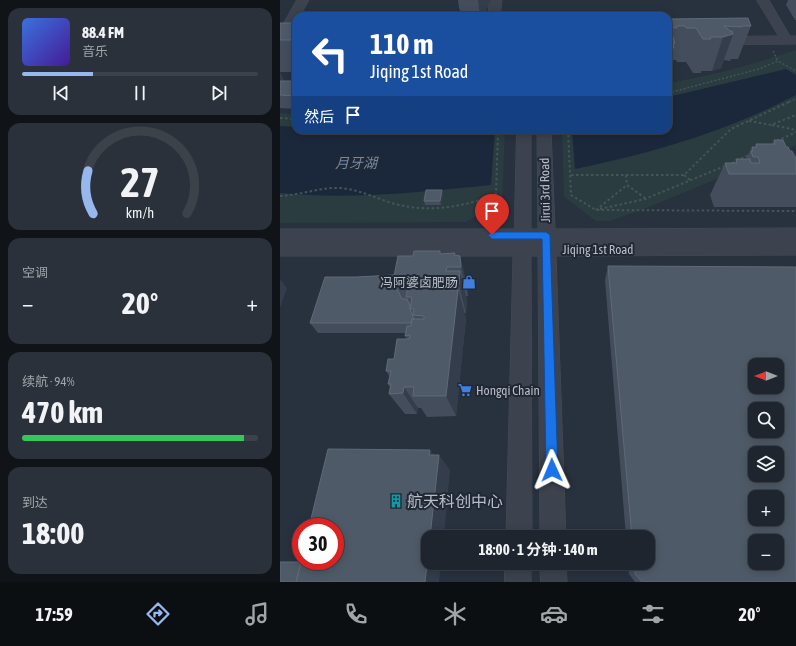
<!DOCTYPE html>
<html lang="zh">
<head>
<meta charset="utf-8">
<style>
  :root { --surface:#1e252e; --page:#2b313a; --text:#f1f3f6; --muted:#a1a5aa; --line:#3c424a; --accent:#97b7ef }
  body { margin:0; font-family:"Asap Condensed","Noto Sans SC",sans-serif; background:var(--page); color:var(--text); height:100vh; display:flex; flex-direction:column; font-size:15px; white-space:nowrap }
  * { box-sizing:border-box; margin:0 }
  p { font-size:13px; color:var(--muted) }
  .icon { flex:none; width:22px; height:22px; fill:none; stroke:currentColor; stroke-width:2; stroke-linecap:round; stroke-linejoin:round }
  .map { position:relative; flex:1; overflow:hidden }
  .sheet { display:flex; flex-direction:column; gap:8px; padding:8px; background:#101419; width:280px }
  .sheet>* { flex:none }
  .guide { position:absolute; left:12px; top:12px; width:380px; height:122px; border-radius:12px; box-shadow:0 2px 10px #0003,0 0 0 1px var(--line); background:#1a4fa0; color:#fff; overflow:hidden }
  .needle { width:26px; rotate:270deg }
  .tools { position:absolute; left:468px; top:358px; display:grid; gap:8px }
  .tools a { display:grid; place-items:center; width:36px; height:36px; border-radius:8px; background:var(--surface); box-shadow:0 2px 10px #0003,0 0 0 1px var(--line); font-size:20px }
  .speed { position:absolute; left:12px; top:518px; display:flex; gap:8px; font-size:20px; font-weight:700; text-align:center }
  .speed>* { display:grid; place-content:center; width:52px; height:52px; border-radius:50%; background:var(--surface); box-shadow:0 2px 10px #0003,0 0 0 1px var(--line); line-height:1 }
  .speed .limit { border:6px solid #d22; background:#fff; color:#111 }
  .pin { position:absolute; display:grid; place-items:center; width:34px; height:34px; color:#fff; margin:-41px -17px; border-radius:50% 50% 50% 0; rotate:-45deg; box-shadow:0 0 4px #0007 }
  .pin .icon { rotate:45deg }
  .me { position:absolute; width:44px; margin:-22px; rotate:359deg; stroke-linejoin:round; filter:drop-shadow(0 0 3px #0008) }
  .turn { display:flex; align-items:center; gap:14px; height:84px; padding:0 12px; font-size:18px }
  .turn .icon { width:52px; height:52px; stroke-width:2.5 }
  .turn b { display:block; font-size:28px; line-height:34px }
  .then { display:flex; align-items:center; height:38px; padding:0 12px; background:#0003; gap:8px; font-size:15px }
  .big { font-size:30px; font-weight:700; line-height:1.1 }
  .sheet .widget { flex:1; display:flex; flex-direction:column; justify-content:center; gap:6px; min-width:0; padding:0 14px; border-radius:12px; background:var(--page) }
  .sheet .dial { align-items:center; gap:0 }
  .dial svg { height:104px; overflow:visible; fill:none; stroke:var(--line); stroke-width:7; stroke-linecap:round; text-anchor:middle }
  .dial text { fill:var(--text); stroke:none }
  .song { display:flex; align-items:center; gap:12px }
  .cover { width:48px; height:48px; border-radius:6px; background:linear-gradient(135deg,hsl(220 70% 55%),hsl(260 70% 35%)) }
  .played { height:4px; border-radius:2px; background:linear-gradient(90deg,var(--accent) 30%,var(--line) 30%) }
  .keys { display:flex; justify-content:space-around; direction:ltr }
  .heat { display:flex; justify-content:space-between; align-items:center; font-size:22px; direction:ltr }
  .charge { height:6px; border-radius:3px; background:linear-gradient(90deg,#34c759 94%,var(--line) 0) }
  .trip { position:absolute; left:141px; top:530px; width:234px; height:40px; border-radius:12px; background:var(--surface); box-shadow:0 2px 10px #0003,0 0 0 1px var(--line); font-weight:700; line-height:40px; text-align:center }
  .tabs { display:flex; height:64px; justify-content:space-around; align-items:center; background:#0c0f12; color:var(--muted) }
  .tabs .icon { width:28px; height:28px }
  .tabs .on { color:var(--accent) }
  .tabs b { font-size:18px; color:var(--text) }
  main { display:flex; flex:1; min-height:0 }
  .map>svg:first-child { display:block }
</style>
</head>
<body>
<main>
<section class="sheet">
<div class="widget">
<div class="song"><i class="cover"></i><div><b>88.4 FM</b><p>音乐</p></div></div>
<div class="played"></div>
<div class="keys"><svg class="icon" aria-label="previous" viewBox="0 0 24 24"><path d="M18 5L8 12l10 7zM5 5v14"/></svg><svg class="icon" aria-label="pause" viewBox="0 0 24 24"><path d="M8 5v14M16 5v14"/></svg><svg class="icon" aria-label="next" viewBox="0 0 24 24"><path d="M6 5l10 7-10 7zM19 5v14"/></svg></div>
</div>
<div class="widget dial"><svg viewBox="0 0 100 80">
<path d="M14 69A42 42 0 1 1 86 69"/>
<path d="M14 69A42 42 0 0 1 10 36" stroke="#97b7ef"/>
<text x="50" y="56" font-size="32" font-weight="700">27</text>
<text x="50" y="72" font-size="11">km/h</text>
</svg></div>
<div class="widget"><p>空调</p>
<div class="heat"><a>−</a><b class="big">20°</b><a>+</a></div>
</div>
<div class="widget"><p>续航 · 94%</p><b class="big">470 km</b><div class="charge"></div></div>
<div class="widget"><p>到达</p><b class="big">18:00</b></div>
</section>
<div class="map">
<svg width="516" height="582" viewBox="0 0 516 582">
  <rect width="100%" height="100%" fill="#28313e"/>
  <!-- green -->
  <path fill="#2a3c3f" d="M516,50V146L369,207L330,221H316L284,197L282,130H388V83C432,76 474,64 516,50Z
    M0,113L16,114V130H225L222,200L186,222L0,223Z"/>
  <!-- water -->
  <path fill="#1b283b" d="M506,69L516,75V95C446,132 372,153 295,169L292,130H388V97Z
    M0,126L16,127V130H215L211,185C142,192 70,200 0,193Z"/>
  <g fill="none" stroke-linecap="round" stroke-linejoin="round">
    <!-- minor casing -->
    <g stroke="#454c57" stroke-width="1">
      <path id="minor" d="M17,0H29L20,16H16V23L6,41L4,44L0,45V30Z
        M210,0H222L220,16H208Z
        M477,0H489L510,36H516V44L388,45V37L498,36Z
        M237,130H251V229H258L257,130H271L275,229L516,228V255L276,256L286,537H260L258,256H251L252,537H226L233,256H0V229H234Z
        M225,563H251V582H225Z
        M260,563H286L287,582H261Z"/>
    </g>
    <!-- path-far1 -->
    <path stroke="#435557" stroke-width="1.5" stroke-dasharray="2 2" stroke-linecap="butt" d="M493,51L498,61
      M388,93L479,69L498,61L516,71
      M509,102L516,99"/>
    <!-- path -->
    <path stroke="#435557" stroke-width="2" stroke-dasharray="2.5 2.5" stroke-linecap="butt" d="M0,118L16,119
      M469,121L491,125L516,115
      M492,125L516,130
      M288,130L291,195L316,210L516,211
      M497,141L516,132
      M452,163L469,155
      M291,175H404L451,129L511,101
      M346,175L347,185
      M404,175L411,181
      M0,196C21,195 40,187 61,188C79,190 94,197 111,203C147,213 182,208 216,194L218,130
      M320,209L365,199L445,166
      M316,210L347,185L365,198"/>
    <!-- minor -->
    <use href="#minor" fill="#3c434e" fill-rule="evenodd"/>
  </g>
  <!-- wall -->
  <path fill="#434d5c" d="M178,0H211L203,16H182L179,8Z
    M508,0H516V20H515L506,5Z
    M388,19L471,26L458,59H451L450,61L444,60L441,68L432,71H421V73H413L406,62H397L396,60H391L388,73Z
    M0,23H16V72H0Z
    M0,73L4,81H16V109L0,108Z
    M494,140L506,147L515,157H516V207H434L430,195L445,163H455L456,159H466L472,147H475L476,144H492Z
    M163,194L161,205H145L144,201Z
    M160,251L161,254L175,253V255L180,256L187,286L188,296H186L187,300L186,313H184L186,318L176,416L147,417L141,408H138L137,414H125L109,394L110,387L108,384L110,377L106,371L127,339L125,336V333H38L30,323L114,275L133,256Z
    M328,266L516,582H355L349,574L348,563H368V537H346L325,280Z"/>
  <!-- shaded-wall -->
  <path fill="#333d4b" d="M198,0H211L203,16H200Z
    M453,34L441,68L432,71L443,37Z
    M0,73L7,86L0,88Z
    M162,190L163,194L161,205L160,201Z
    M180,256L187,286L188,296L181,267Z
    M180,271L187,300L186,313L179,285Z
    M123,278L128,289L129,297L122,281Z
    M0,279L7,288L0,308Z
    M178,290L186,318L176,416L166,396Z
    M124,387L138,408L137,414L123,393Z
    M150,450L159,461V455L170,470L164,537H150L149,455Z
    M148,557V563H161L159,582H145Z"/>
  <!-- building -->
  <path fill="#4f5a68" stroke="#606977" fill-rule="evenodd" d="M468,18L471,26H462V27L444,26L450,31H452L453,34L443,37H430L431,39H423L416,28H406L405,26H396L397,28L388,27V19Z
    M0,23H16V40H0Z
    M388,35L393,37L395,43H393L394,48H389L388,45Z
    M0,81H16V96L0,95Z
    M494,140H503L506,147H508L510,151H512L515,157H516V174H449L445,163H457L456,159H470L471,163H480L478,157H473L471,151H473L472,147H477L476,144H495Z
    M146,190H162L160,201H144Z
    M134,251H160V254L175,253L174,255L180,256L181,267H167L166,271H180L179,285H164V290H178L166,396H133L134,387H124L123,393L109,394L111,384H108L111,371H106L108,359H114L117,339H129L130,335L125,336L127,326H131L132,319H144V316L133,315L134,309H130L132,297H126L129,278H123L122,281H113L118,256H133Z
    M328,266L516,267V582H362L355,574L354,563H368V537H352ZM475,365H497V387H475ZM475,409H497V431H475ZM475,453H497V475H475ZM475,497H497V519H475ZM475,541H497V563H475Z
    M114,275L113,281L122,299H127L130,306V309L134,319H132L131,323H30L45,277H76Z
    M48,449L150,450L149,455H159L150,537H148V557L145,582H16L21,561H55V527H29Z
    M0,562H21L16,582H0Z"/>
  <!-- route -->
  <path fill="#1a73e8" stroke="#114b97" d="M212,232H266L270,235L278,470L276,474L272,476L268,474L266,470L262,239H212L208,235Z"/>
  <!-- icons -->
  <defs>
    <g id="shop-bare" transform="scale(1.08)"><path d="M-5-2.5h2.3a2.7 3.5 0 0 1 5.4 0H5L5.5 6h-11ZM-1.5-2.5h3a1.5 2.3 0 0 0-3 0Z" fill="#3f7fe0" stroke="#202833" stroke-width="2.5" paint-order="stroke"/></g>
    <g id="supermarket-bare" transform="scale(1.08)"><path d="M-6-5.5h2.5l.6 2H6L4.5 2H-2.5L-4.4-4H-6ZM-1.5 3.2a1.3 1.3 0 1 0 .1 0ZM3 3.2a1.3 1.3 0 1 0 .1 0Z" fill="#3f7fe0" stroke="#202833" stroke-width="2.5" paint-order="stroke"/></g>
    <g id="building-bare" transform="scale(1.08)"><path d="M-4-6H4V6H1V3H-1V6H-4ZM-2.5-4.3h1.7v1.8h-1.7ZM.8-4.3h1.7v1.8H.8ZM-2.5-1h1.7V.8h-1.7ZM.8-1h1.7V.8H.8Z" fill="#0f9aa8" stroke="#202833" stroke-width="2.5" paint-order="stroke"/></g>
  </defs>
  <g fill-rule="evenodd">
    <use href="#shop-bare" x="189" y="282"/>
    <use href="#supermarket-bare" x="185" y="390"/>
    <use href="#building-bare" x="116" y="501"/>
  </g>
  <g text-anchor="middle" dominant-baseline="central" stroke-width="4" stroke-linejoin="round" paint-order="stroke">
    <!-- street labels -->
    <g font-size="13" fill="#b8bec9" stroke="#202833">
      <text transform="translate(265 190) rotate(-91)">Jirui 3rd Road</text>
      <text x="318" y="249">Jiqing 1st Road</text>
    </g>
    <!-- poi labels -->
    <g font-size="13" fill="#b8bec9" stroke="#202833" text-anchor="end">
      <text x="178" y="282">冯阿婆卤肥肠</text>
      <text x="196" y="390" text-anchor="start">Hongqi Chain</text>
    </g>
    <!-- water labels -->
    <g font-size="14" font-style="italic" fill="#7488a4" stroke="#202833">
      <text x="76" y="163">月牙湖</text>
    </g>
    <!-- near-poi labels -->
    <g font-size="16" fill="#b8bec9" stroke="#202833" text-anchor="start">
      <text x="127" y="501">航天科创中心</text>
    </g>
  </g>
</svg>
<div class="tools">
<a><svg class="needle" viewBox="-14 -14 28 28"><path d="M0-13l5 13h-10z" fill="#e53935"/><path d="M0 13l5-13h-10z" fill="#a1a5aa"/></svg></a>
<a><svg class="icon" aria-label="search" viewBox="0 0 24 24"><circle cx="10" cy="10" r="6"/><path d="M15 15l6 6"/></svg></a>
<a><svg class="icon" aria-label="layers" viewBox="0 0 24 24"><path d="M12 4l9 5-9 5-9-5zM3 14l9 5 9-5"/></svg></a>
<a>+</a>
<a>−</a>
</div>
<div class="speed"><div class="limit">30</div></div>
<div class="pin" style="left:212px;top:235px;background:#d93025"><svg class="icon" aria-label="arrive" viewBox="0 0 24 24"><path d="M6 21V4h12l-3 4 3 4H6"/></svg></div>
<svg class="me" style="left:272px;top:470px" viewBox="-20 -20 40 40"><path d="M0-17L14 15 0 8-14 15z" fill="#1a73e8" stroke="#fff" stroke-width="4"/></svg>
<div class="trip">18:00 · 1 分钟 · 140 m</div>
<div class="guide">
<div class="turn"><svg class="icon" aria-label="left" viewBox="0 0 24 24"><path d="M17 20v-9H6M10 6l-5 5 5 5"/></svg><div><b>110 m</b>Jiqing 1st Road</div></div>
<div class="then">然后<svg class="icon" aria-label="arrive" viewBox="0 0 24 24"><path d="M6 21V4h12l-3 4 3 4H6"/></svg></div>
</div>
</div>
</main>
<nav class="tabs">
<b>17:59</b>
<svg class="icon on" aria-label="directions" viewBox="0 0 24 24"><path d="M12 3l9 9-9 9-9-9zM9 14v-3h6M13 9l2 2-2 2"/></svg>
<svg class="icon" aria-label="music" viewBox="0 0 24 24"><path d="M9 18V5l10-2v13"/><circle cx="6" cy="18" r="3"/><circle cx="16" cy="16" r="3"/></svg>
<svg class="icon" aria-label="phone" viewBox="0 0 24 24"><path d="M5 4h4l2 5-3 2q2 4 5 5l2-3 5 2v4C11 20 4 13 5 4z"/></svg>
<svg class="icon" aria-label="climate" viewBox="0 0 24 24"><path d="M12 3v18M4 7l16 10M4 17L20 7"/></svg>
<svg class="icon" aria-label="car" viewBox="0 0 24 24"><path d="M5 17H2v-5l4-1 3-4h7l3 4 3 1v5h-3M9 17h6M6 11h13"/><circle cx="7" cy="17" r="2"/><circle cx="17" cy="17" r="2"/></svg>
<svg class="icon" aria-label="filters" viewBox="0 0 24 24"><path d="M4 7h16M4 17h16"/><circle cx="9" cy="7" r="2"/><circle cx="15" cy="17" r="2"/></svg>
<b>20°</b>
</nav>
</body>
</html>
